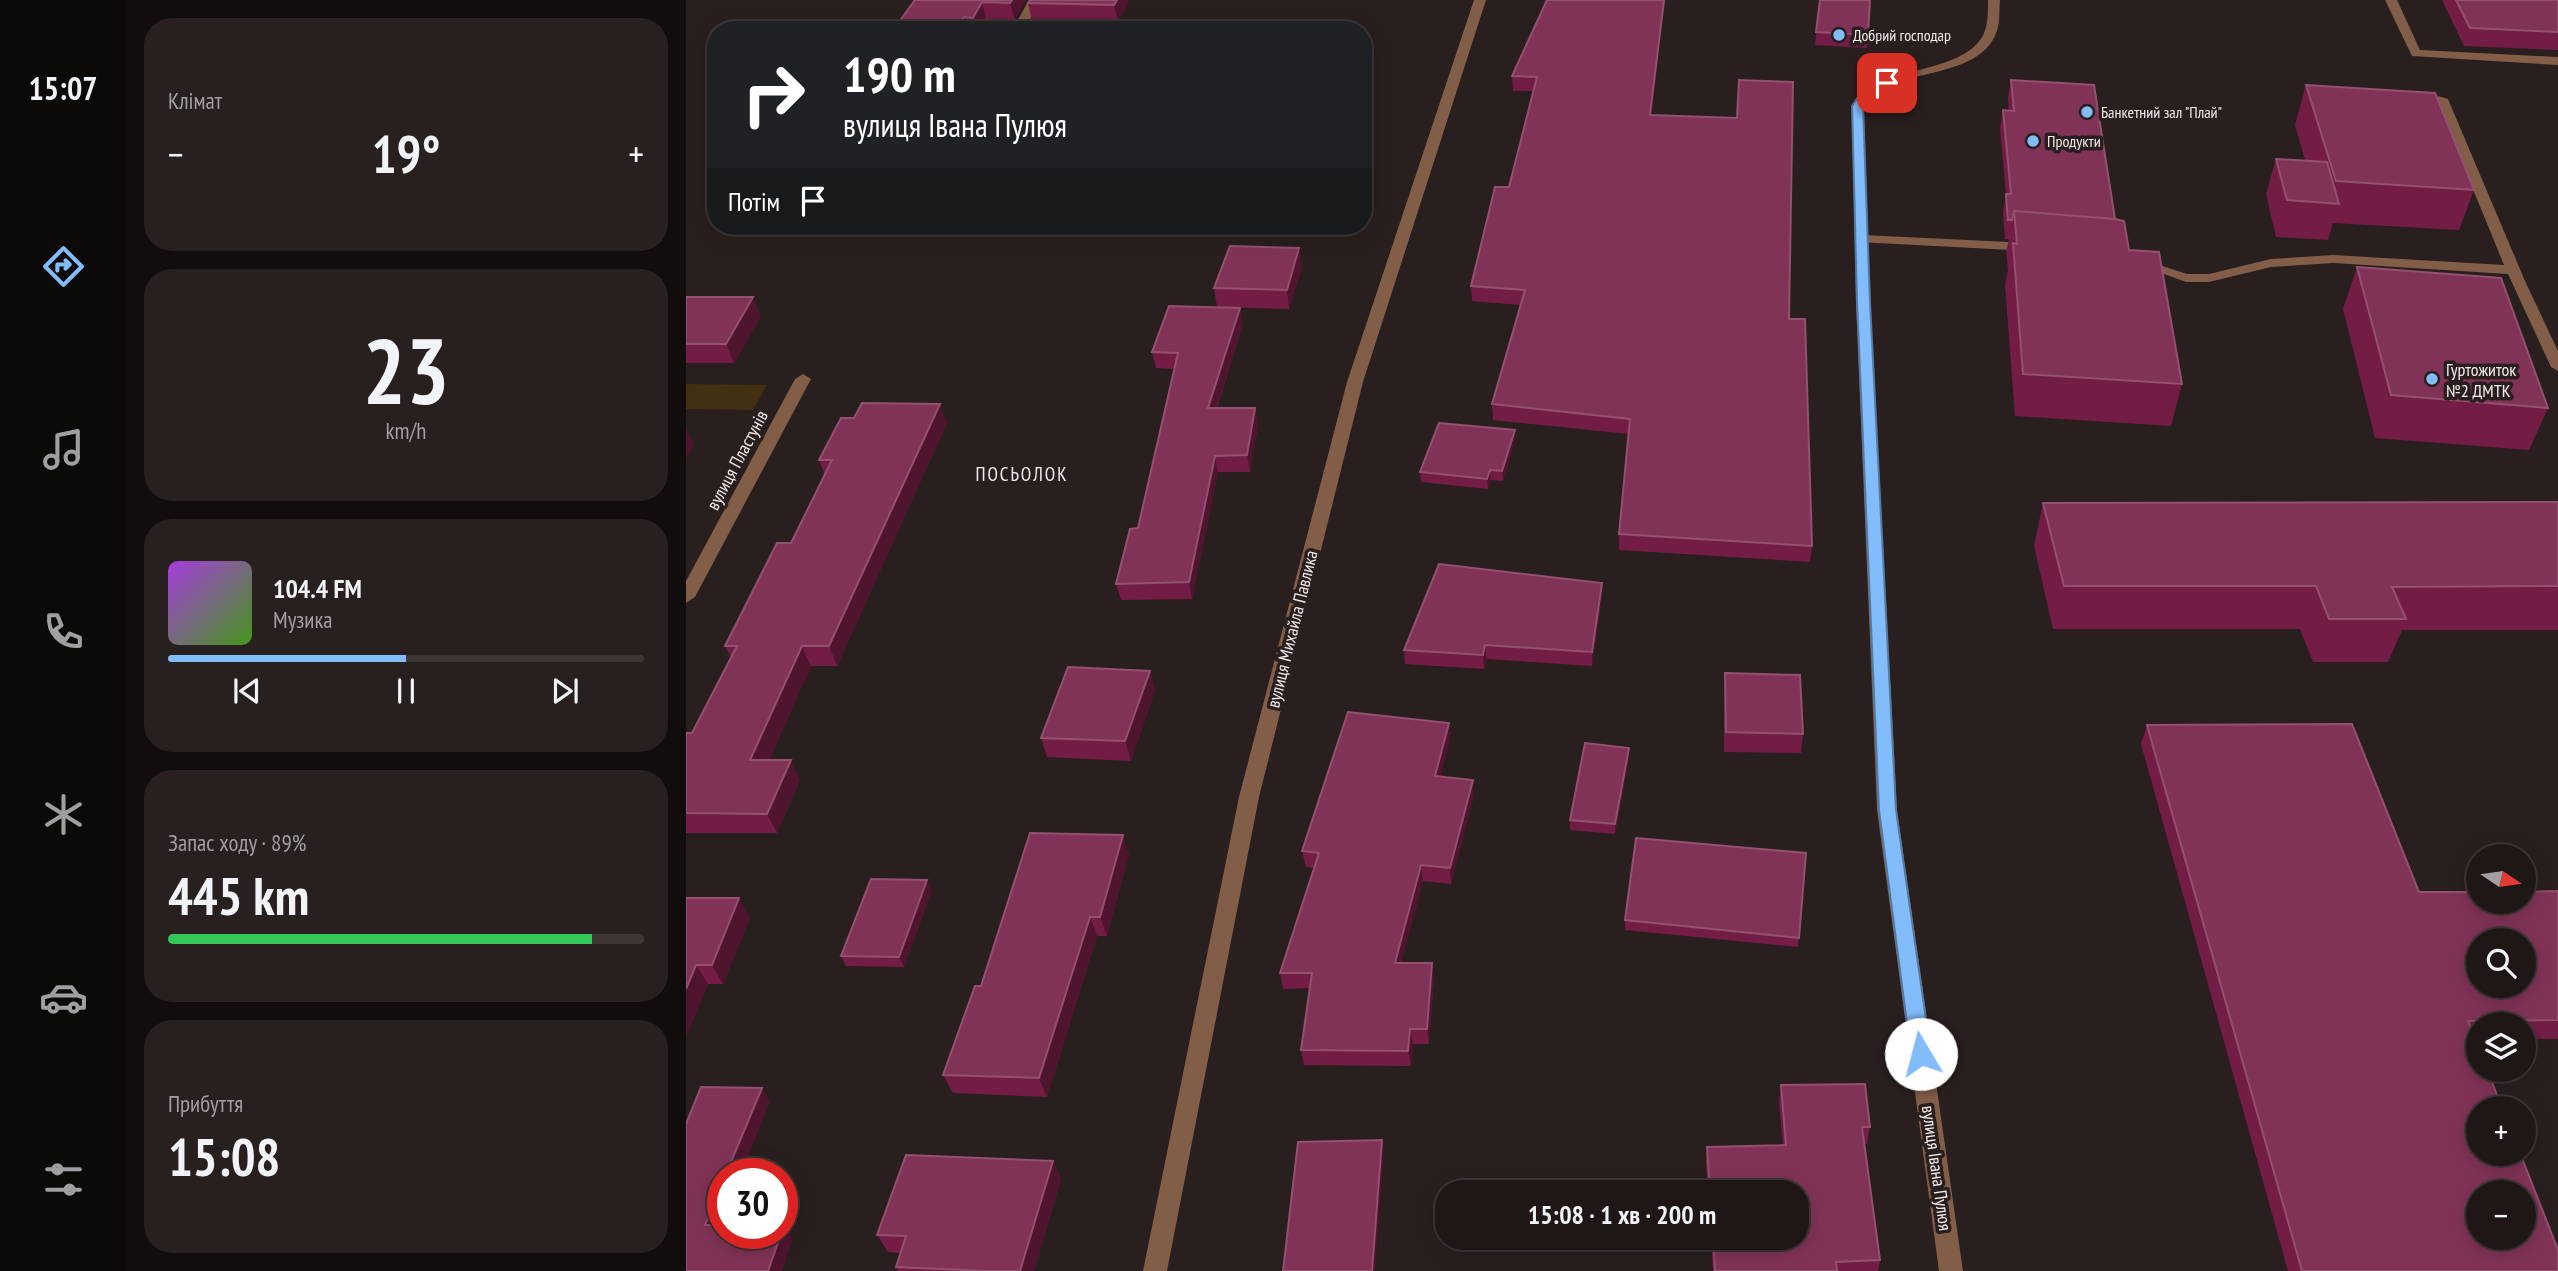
<!DOCTYPE html>
<html lang="uk">
<head>
<meta charset="utf-8">
<style>
  :root { --surface:#1f1716; --page:#27201f; --text:#f1f3f6; --muted:#a19fa1; --line:#3c3635; --accent:#82bcfa }
  body { margin:0; font-family:"PT Sans Narrow",sans-serif; background:var(--page); color:var(--text); height:100vh; display:flex; flex-direction:column; font-size:26px; white-space:nowrap }
  * { box-sizing:border-box; margin:0 }
  p { font-size:23px; color:var(--muted) }
  .icon { flex:none; width:38px; height:38px; fill:none; stroke:currentColor; stroke-width:2; stroke-linecap:round; stroke-linejoin:round }
  .map { position:relative; flex:1; overflow:hidden }
  .side { display:flex; flex-direction:column; gap:18px; padding:18px; background:#110d0c; width:560px }
  .side>* { flex:none }
  .top-card { position:absolute; left:21px; top:21px; width:665px; height:214px; border-radius:28px; box-shadow:0 4px 18px #0003,0 0 0 2px var(--line); background:#202124; color:#fff; overflow:hidden }
  .needle { width:46px; rotate:103deg }
  .buttons { position:absolute; left:1780px; top:844px; display:grid; gap:14px }
  .buttons a { display:grid; place-items:center; width:70px; height:70px; border-radius:50%; background:var(--surface); box-shadow:0 4px 18px #0003,0 0 0 2px var(--line); font-size:35px }
  .speed { position:absolute; left:21px; top:1158px; display:flex; gap:14px; font-size:35px; font-weight:700; text-align:center }
  .speed>* { display:grid; place-content:center; width:91px; height:91px; border-radius:50%; background:var(--surface); box-shadow:0 4px 18px #0003,0 0 0 2px var(--line); line-height:1 }
  .speed .limit { border:10px solid #d22; background:#fff; color:#111 }
  .pin { position:absolute; display:grid; place-items:center; width:60px; height:60px; color:#fff; margin:-30px; border-radius:14px; box-shadow:0 4px 10px #0006 }
  .me { position:absolute; width:77px; margin:-38px; rotate:352deg; stroke-linejoin:round; filter:drop-shadow(0 0 5px #0008) }
  .turn { display:flex; align-items:center; gap:24px; height:147px; padding:0 21px; font-size:32px }
  .turn .icon { width:91px; height:91px; stroke-width:2.5 }
  .turn b { display:block; font-size:49px; line-height:60px }
  .then { display:flex; align-items:center; height:66px; padding:0 21px; background:#0003; gap:14px; font-size:26px }
  .big { font-size:52px; font-weight:800; line-height:1.1 }
  .side .widget { flex:1; display:flex; flex-direction:column; justify-content:center; gap:10px; min-width:0; padding:0 24px; border-radius:28px; background:var(--page) }
  .side .dial { align-items:center; gap:0 }
  .dial b { font-size:91px; line-height:1 }
  .song { display:flex; align-items:center; gap:21px }
  .cover { width:84px; height:84px; border-radius:10px; background:linear-gradient(135deg,hsl(280 70% 55%),hsl(100 70% 35%)) }
  .played { height:7px; border-radius:4px; background:linear-gradient(90deg,var(--accent) 50%,var(--line) 50%) }
  .keys { display:flex; justify-content:space-around; direction:ltr }
  .heat { display:flex; justify-content:space-between; align-items:center; font-size:38px; direction:ltr }
  .charge { height:10px; border-radius:5px; background:linear-gradient(90deg,#34c759 89%,var(--line) 0) }
  .trip { position:absolute; left:749px; top:1180px; width:374px; height:70px; border-radius:28px; background:var(--surface); box-shadow:0 4px 18px #0003,0 0 0 2px var(--line); font-weight:800; line-height:70px; text-align:center }
  main { display:flex; flex:1; min-height:0 }
  .menu { display:flex; flex-direction:column; width:126px; justify-content:space-around; align-items:center; background:#0c0909; color:var(--muted) }
  .menu .icon { width:49px; height:49px }
  .menu .selected { color:var(--accent) }
  .menu b { font-size:32px; color:var(--text) }
  .map>svg:first-child { display:block }
</style>
</head>
<body>
<main>
<nav class="menu">
<b>15:07</b>
<svg class="icon selected" aria-label="directions" viewBox="0 0 24 24"><path d="M12 3l9 9-9 9-9-9zM9 14v-3h6M13 9l2 2-2 2"/></svg>
<svg class="icon" aria-label="music" viewBox="0 0 24 24"><path d="M9 18V5l10-2v13"/><circle cx="6" cy="18" r="3"/><circle cx="16" cy="16" r="3"/></svg>
<svg class="icon" aria-label="phone" viewBox="0 0 24 24"><path d="M5 4h4l2 5-3 2q2 4 5 5l2-3 5 2v4C11 20 4 13 5 4z"/></svg>
<svg class="icon" aria-label="climate" viewBox="0 0 24 24"><path d="M12 3v18M4 7l16 10M4 17L20 7"/></svg>
<svg class="icon" aria-label="car" viewBox="0 0 24 24"><path d="M5 17H2v-5l4-1 3-4h7l3 4 3 1v5h-3M9 17h6M6 11h13"/><circle cx="7" cy="17" r="2"/><circle cx="17" cy="17" r="2"/></svg>
<svg class="icon" aria-label="filters" viewBox="0 0 24 24"><path d="M4 7h16M4 17h16"/><circle cx="9" cy="7" r="2"/><circle cx="15" cy="17" r="2"/></svg>
</nav>
<section class="side">
<div class="widget"><p>Клімат</p>
<div class="heat"><a>−</a><b class="big">19°</b><a>+</a></div>
</div>
<div class="widget dial"><b>23</b><p>km/h</p></div>
<div class="widget">
<div class="song"><i class="cover"></i><div><b>104.4 FM</b><p>Музика</p></div></div>
<div class="played"></div>
<div class="keys"><svg class="icon" aria-label="previous" viewBox="0 0 24 24"><path d="M18 5L8 12l10 7zM5 5v14"/></svg><svg class="icon" aria-label="pause" viewBox="0 0 24 24"><path d="M8 5v14M16 5v14"/></svg><svg class="icon" aria-label="next" viewBox="0 0 24 24"><path d="M6 5l10 7-10 7zM19 5v14"/></svg></div>
</div>
<div class="widget"><p>Запас ходу · 89%</p><b class="big">445 km</b><div class="charge"></div></div>
<div class="widget"><p>Прибуття</p><b class="big">15:08</b></div>
</section>
<div class="map">
<svg width="1872" height="1271" viewBox="0 0 1872 1271">
  <rect width="100%" height="100%" fill="#291f1e"/>
  <!-- green -->
  <path fill="#423012" d="M0,384L81,385L67,410L0,409Z"/>
  <g fill="none" stroke-linecap="round" stroke-linejoin="round">
    <!-- lane -->
    <path fill="#825d48" fill-rule="evenodd" d="M1699,0H1711L1734,50L1872,57V65L1726,56Z
      M1752,96L1762,99L1839,281L1872,351V371L1865,367L1822,274L1647,263L1585,267L1523,282H1500L1448,263L1455,259L1501,274H1523L1585,259L1647,255L1818,265L1750,99Z
      M1177,235L1344,243L1351,247L1344,251L1172,242L1170,239Z"/>
    <!-- street -->
    <path fill="#825d48" fill-rule="evenodd" d="M343,0H355L338,30H326Z
      M788,0H800L677,382L573,797L481,1271H457L553,797L661,382Z
      M1302,0H1314C1313,9 1314,19 1312,27C1302,69 1246,70 1213,82C1199,88 1189,96 1178,107L1184,302L1211,810L1277,1271H1253L1191,810L1170,302L1166,106C1171,99 1178,91 1185,87C1216,67 1290,69 1300,27C1302,19 1302,9 1302,0Z
      M117,374L125,379L9,597L0,603V581L109,379Z"/>
  </g>
  <!-- wall -->
  <path fill="#731d46" d="M229,0H340L329,20H300L294,30H207Z
    M443,0L432,22L346,21L342,3Z
    M861,0H979L965,115L1103,319L1126,546L1124,562L933,550V534L942,434L807,420L806,404L834,305L786,301L785,286L823,187L847,91H827L826,76Z
    M1134,0L1182,35L1181,48L1129,45Z
    M1756,0H1872V50L1778,46Z
    M1325,80L1429,219L1496,384L1485,426L1329,416L1319,285L1322,270L1320,252L1323,239H1319L1317,212L1320,194L1314,128L1317,110H1323L1322,98Z
    M1620,85L1788,190L1773,230L1647,223L1642,240L1590,237L1580,194L1590,159L1619,160L1609,125Z
    M489,226H539L538,228L489,227Z
    M613,248L616,267L603,309L531,307L528,288Z
    M1671,267L1862,408L1843,450L1689,438L1657,309Z
    M0,297L75,316L48,363H0Z
    M554,308L557,324L531,408H569L572,424L564,472H532L506,599L435,600L430,584L452,528L488,369L470,368L466,352Z
    M261,423L151,666H125L83,760L114,780L91,833H0V733H6L45,657L39,646L105,543L139,475L133,460Z
    M829,430V440L817,481L805,480L802,489L735,482L734,472Z
    M1872,502V630H1716L1702,662H1627L1614,629H1367L1348,546L1357,503Z
    M916,583V597L906,666L801,659L798,669L719,664L718,650Z
    M464,671L469,690L445,761L361,757L355,738Z
    M1039,673L1117,734L1115,753L1038,752V693Z
    M763,723L764,739L754,777L788,795L765,884L737,881L715,963L748,978L743,1044H727L725,1066L618,1065L615,1050L624,988L597,989L594,973L628,868L620,867L616,851Z
    M1461,725L1733,892L1872,891V1039H1838V1024H1792V1039H1790L1872,1271H1602L1455,744Z
    M943,758L929,834L884,830V820Z
    M1120,853L1112,947L939,930V920Z
    M443,854L421,936H411L361,1097L267,1093L257,1075L295,986Z
    M246,890L218,967L160,966L155,956Z
    M0,898L64,918L37,984H22L0,1036Z
    M1095,1085L1184,1127L1181,1144H1179L1194,1260L1192,1271H1027L1025,1237H1111V1192H1022L1020,1164L1021,1147L1097,1145L1093,1102Z
    M367,1161L375,1179L348,1271H212L210,1267L215,1253L202,1252L191,1235Z"/>
  <!-- shaded-wall -->
  <path fill="#4f142e" d="M326,0H340L329,20L324,3Z
    M431,0H443L432,22L428,5Z
    M978,0H979L978,4L964,130V115Z
    M296,2L300,20L294,30H290L287,18Z
    M278,17L281,30H269Z
    M613,248L616,267L603,309L601,290Z
    M67,297L75,316L48,363L40,344Z
    M554,308L557,324L525,425L522,408Z
    M254,404L261,423L151,666L143,646Z
    M569,408L572,424L564,472L561,455Z
    M0,428L8,445L0,458Z
    M829,430V440L817,481L816,471Z
    M529,456L532,472L506,599L503,582Z
    M804,470L805,480L802,489L801,479Z
    M916,583V597L906,666V652Z
    M799,645L801,659L798,669L797,655Z
    M116,646L125,666L74,780L64,760Z
    M464,671L469,690L445,761L439,741Z
    M763,723L764,739L751,792L749,776Z
    M943,748V758L929,834V824Z
    M105,760L114,780L91,833L81,814Z
    M787,780L788,795L765,884L764,868Z
    M437,835L443,854L421,936L414,917Z
    M735,865L737,881L711,978L709,963Z
    M241,880L246,890L218,967L213,957Z
    M53,898L64,918L37,984L26,965Z
    M404,917L411,936L361,1097L353,1078Z
    M746,963L748,978L743,1044L741,1029Z
    M10,965L22,984L0,1036V989Z
    M724,1029L727,1044L725,1066L722,1051Z
    M76,1088L84,1102L55,1174H40Z
    M696,1140L698,1150L689,1271H686Z
    M367,1161L375,1179L348,1271H334Z
    M37,1183V1220L29,1238L19,1225Z
    M98,1226L107,1239L96,1271H82L95,1234H96Z"/>
  <!-- building -->
  <path fill="#813357" stroke="#93506f" stroke-width="2" fill-rule="evenodd" d="M229,0H326L324,3L296,2L287,18L278,17L269,30H207Z
    M344,0H431L428,5L342,3Z
    M861,0H978L964,115L1051,118L1053,80L1107,82L1103,319H1119L1126,546L933,534L944,419L806,404L839,290L785,286L809,187H823L851,77L826,76Z
    M1134,0H1184L1182,35L1130,32Z
    M1770,0H1872V32L1784,28Z
    M1325,80L1408,85L1429,219L1328,211L1326,220H1322L1320,194H1325L1317,110L1328,111Z
    M1620,85L1749,93L1788,190L1650,181Z
    M1590,159L1641,162L1653,204L1601,200Z
    M1328,211L1429,219L1438,221L1443,250L1473,252L1496,384L1337,374L1327,243L1331,244Z
    M544,246L613,248L601,290L528,288Z
    M1671,267L1815,278L1862,408L1705,395Z
    M0,297H67L40,344H0Z
    M483,306L554,308L522,408H569L561,455L529,456L503,582L430,584L444,529L452,528L492,353L466,352Z
    M176,403L254,404L143,646H116L64,760H105L81,814L0,813V733H6L51,646H39L91,543H105L146,460H133L155,418H168Z
    M753,423L829,430L816,471L804,470L801,479L734,472Z
    M1872,502V586L1706,587L1720,619H1643L1630,586H1378L1357,503Z
    M753,564L916,583L906,652L799,645L797,655L718,650Z
    M382,667L464,671L439,741L355,738Z
    M1039,673L1114,675L1117,734L1040,732Z
    M662,712L763,723L749,776L787,780L764,868L735,865L709,963H746L741,1029H724L722,1051L615,1050L626,973H594L633,853L616,851Z
    M1666,724L1733,892H1792V901H1838V892L1872,891V1020L1782,1021L1792,1045V1069H1801L1816,1108H1792V1153H1834L1872,1250V1271H1616L1461,725ZM1792,940H1838V985H1792ZM1792,1192H1838V1237H1792Z
    M899,743L943,748L929,824L884,820Z
    M344,833L437,835L414,917H404L353,1078L257,1075L289,986H295Z
    M950,838L1120,853L1113,938L939,920Z
    M185,879L241,880L213,957L155,956Z
    M0,898H53L26,965H10L0,989Z
    M1179,1084L1184,1127H1176L1194,1260L1150,1262L1151,1271H1029L1027,1237H1111V1192H1024L1021,1147L1100,1145L1095,1085Z
    M15,1087L76,1088L40,1174H37V1183L19,1225H37V1234H95L82,1271H0V1124Z
    M696,1140L686,1271H597L612,1142Z
    M220,1155L367,1161L334,1271H300L210,1267L220,1236L191,1235Z"/>
  <!-- route -->
  <path fill="#82bcfa" stroke="#547aa2" stroke-width="2" d="M1197,81L1206,83L1182,98L1177,106L1184,302L1210,810L1245,1054L1242,1060L1235,1062L1228,1060L1225,1054L1193,810L1171,302L1166,106L1174,94Z"/>
  <!-- markers -->
  <g fill="#82bcfa" stroke="#291f1e" stroke-width="2.5">
    <circle cx="1153" cy="35" r="7"/>
    <circle cx="1401" cy="112" r="7"/>
    <circle cx="1347" cy="141" r="7"/>
    <circle cx="1746" cy="379" r="7"/>
  </g>
  <g text-anchor="middle" dominant-baseline="central" stroke-width="7" stroke-linejoin="round" paint-order="stroke">
    <!-- far-poi labels -->
    <g font-size="16" fill="#f4ecec" stroke="#291f1e" text-anchor="start">
      <text x="1167" y="35">Добрий господар</text>
      <text x="1415" y="112">Банкетний зал "Плай"</text>
      <text x="1361" y="141">Продукти</text>
    </g>
    <!-- poi labels -->
    <g font-size="18" fill="#f4ecec" stroke="#291f1e" text-anchor="start">
      <text x="1760" y="369">Гуртожиток<tspan x="1760" dy="21">№2 ДМТК</tspan></text>
    </g>
    <!-- street labels -->
    <g font-size="18" fill="#f4ecec" stroke="#291f1e">
      <text transform="translate(51 460) rotate(-62)">вулиця Пластунів</text>
      <text transform="translate(606 629) rotate(-76)">вулиця Михайла Павлика</text>
      <text transform="translate(1251 1168) rotate(82)">вулиця Івана Пулюя</text>
    </g>
    <!-- neighbourhood labels -->
    <g font-size="19" letter-spacing="2" fill="#f4ecec" stroke="#291f1e">
      <text x="336" y="474">ПОСЬОЛОК</text>
    </g>
  </g>
</svg>
<div class="buttons">
<a><svg class="needle" viewBox="-14 -14 28 28"><path d="M0-13l5 13h-10z" fill="#e53935"/><path d="M0 13l5-13h-10z" fill="#a19fa1"/></svg></a>
<a><svg class="icon" aria-label="search" viewBox="0 0 24 24"><circle cx="10" cy="10" r="6"/><path d="M15 15l6 6"/></svg></a>
<a><svg class="icon" aria-label="layers" viewBox="0 0 24 24"><path d="M12 4l9 5-9 5-9-5zM3 14l9 5 9-5"/></svg></a>
<a>+</a>
<a>−</a>
</div>
<div class="speed"><div class="limit">30</div></div>
<div class="pin" style="left:1201px;top:83px;background:#d93025"><svg class="icon" aria-label="arrive" viewBox="0 0 24 24"><path d="M6 21V4h12l-3 4 3 4H6"/></svg></div>
<svg class="me" style="left:1235px;top:1054px" viewBox="-20 -20 40 40"><circle r="19" fill="#fff"/><path d="M0-13L10 11 0 6-10 11z" fill="#82bcfa"/></svg>
<div class="trip">15:08 · 1 хв · 200 m</div>
<div class="top-card">
<div class="turn"><svg class="icon" aria-label="right" viewBox="0 0 24 24"><path d="M7 20v-9h11M14 6l5 5-5 5"/></svg><div><b>190 m</b>вулиця Івана Пулюя</div></div>
<div class="then">Потім<svg class="icon" aria-label="arrive" viewBox="0 0 24 24"><path d="M6 21V4h12l-3 4 3 4H6"/></svg></div>
</div>
</div>
</main>
</body>
</html>
